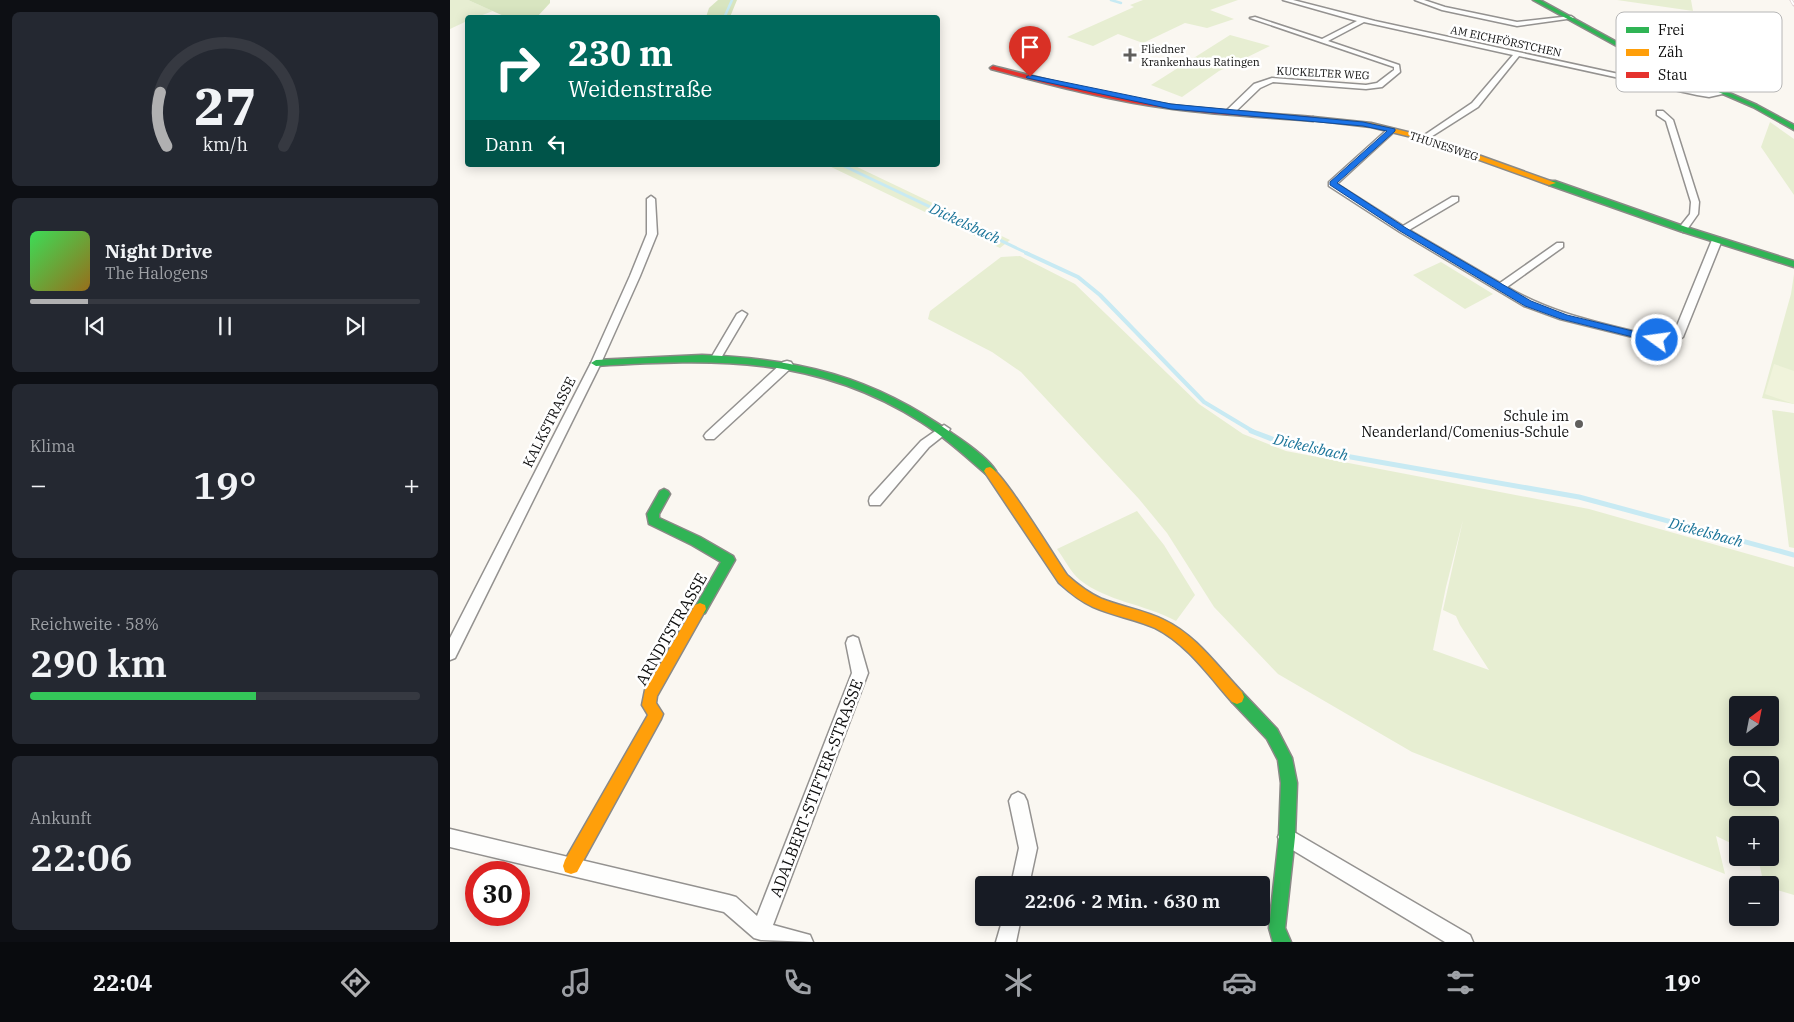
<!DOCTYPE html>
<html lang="de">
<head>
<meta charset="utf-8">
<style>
  :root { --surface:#171b24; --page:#242831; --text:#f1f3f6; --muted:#9ea1a6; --line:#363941; --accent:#b0b0b1 }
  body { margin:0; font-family:"IBM Plex Serif",serif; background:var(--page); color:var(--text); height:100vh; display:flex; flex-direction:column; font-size:19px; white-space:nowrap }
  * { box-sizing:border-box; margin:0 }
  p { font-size:16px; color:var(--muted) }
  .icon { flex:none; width:28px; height:28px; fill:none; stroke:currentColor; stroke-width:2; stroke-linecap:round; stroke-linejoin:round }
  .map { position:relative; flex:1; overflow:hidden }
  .sheet { display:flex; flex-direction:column; gap:12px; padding:12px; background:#0d0f14; width:450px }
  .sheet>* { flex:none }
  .hud { position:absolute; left:15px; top:15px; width:475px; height:152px; border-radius:5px; box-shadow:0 2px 12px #0003; background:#00695c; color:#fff; overflow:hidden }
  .needle { width:32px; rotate:32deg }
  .fabs { position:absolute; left:1279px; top:696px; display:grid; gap:10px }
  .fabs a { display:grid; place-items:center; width:50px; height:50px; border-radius:5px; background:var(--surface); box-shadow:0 2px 12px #0003; font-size:25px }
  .speed { position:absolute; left:15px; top:861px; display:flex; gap:10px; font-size:25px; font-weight:700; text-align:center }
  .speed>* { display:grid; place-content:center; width:65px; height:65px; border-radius:50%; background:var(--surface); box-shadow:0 2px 12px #0003; line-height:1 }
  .speed .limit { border:8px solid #d22; background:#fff; color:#111 }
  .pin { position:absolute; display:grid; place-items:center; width:42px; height:42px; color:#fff; margin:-51px -21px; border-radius:50% 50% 50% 0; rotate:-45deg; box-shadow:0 0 5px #0007 }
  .pin .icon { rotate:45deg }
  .me { position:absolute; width:55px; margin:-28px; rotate:284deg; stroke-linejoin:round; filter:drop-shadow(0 0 4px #0008) }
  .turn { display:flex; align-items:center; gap:18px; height:105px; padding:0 20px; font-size:22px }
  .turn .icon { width:65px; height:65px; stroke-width:2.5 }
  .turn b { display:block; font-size:35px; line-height:42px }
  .then { display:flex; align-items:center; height:48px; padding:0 20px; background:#0003; gap:10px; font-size:19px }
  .big { font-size:38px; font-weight:600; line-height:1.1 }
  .sheet .widget { flex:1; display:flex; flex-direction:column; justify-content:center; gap:8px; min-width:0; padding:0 18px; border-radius:8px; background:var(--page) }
  .sheet .dial { align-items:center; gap:0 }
  .dial svg { height:130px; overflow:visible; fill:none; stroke:var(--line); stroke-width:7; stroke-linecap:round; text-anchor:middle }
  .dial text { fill:var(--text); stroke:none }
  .song { display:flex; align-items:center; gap:15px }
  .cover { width:60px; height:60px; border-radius:8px; background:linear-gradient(135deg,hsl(130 70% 55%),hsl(40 70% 35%)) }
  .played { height:5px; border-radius:2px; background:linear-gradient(90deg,var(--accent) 15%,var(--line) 15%) }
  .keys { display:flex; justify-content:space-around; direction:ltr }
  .heat { display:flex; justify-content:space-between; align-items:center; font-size:28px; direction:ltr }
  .charge { height:8px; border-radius:4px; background:linear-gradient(90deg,#34c759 58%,var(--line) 0) }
  .trip { position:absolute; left:525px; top:876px; width:295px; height:50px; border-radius:5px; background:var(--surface); box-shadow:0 2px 12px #0003; font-weight:600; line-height:50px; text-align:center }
  .menu { display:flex; height:80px; justify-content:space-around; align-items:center; background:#090b0e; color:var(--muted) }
  .menu .icon { width:35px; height:35px }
  .menu .active { color:var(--accent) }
  .menu b { font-size:22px; color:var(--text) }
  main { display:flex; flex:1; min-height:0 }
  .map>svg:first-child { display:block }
</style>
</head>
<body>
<main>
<section class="sheet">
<div class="widget dial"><svg viewBox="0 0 100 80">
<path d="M14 69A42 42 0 1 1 86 69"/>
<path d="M14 69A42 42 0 0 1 10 36" stroke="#b0b0b1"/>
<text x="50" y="56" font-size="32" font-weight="700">27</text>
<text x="50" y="72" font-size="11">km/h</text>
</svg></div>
<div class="widget">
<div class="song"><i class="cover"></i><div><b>Night Drive</b><p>The Halogens</p></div></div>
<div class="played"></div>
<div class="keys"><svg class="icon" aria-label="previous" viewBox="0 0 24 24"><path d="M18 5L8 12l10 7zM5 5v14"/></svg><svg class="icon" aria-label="pause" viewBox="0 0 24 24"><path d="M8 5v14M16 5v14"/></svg><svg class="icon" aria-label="next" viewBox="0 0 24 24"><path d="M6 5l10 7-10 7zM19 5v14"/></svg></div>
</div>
<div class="widget"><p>Klima</p>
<div class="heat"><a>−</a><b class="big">19°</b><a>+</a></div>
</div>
<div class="widget"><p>Reichweite · 58%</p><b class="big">290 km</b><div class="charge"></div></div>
<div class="widget"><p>Ankunft</p><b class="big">22:06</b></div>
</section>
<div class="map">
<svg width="1344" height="942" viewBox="0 0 1344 942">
  <rect width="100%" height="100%" fill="#faf7f1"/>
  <!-- green -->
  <path fill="#e7eed2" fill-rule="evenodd" d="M0,0H18L43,11L27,17L18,18L17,21L0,29Z
    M693,0H788L760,10L784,19L757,28L735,23L693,43L668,34L643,46L617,37L684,7L680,5Z
    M1167,0H1241L1243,11Z
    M780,35L820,46L769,71L732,97L701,85Z
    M1320,122L1344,139V195L1311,147Z
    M377,165H403L560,240L550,248Z
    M570,256L625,284L749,404L793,434L836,451L1139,509L1344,567V895L1320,888V885H1314L1308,858H1320V825H1288L1287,846L1266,836L1275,874L962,752L828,674L764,607L717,533L689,499L571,372L542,352L478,319L480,311L551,257ZM1013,520L993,610L1006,616L1010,625L1039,670L983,650L996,587ZM1288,705H1320V738H1288ZM1288,765H1320V798H1288Z
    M991,262L1043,294L1015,309L963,275Z
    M1344,274V404L1312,398L1341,294Z
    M1322,410L1344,413V548L1339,547Z
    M687,511L714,545L745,595L726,621C695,604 658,602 630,580C621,573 614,558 607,549Z"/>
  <!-- forest -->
  <path fill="#d8e5c0" d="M18,0H100V3L87,17H56Z
    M268,0H287L280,17H256L259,8Z"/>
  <!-- pitch -->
  <path fill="#f0f3db" d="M1324,364L1344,371V404L1315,394Z"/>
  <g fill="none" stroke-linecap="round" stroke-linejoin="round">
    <!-- stream-far3 -->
    <path stroke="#c8eaf3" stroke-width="2.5" d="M661,0L671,3
      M274,18L282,0"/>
    <!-- stream-far2 -->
    <path stroke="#c8eaf3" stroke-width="3" d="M392,165L579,254"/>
    <!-- stream-far1 -->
    <path stroke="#c8eaf3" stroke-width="4" d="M576,253L628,277L650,295L754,402L804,432"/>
    <!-- stream -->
    <path stroke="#c8eaf3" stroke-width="5" d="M801,431L835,444L878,453L1129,497L1344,555"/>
    <!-- street casing -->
    <g stroke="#949290" stroke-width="3">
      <path id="street" d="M833,0H843L925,21L1247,91C1255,92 1271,90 1277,93L1259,97L1247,95L1069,56L1028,107L976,140H973V136L1022,103L1063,55L914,22L878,41L949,65L950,72L932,87L916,89L823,82L810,88L783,114H777V110L804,84L822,78L916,85L927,83L944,70V67L800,18L805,17L872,39L907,21Z
        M965,0H974L995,7L1067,22L1121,16L1124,18L1067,26L992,10Z
        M1207,111H1213L1223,120L1249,202L1248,214L1236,231L1233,232L1228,229L1240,214L1241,202L1216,121L1207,115Z
        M939,128L946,130L887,184L953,226L1002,197H1008V201L959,230L1050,283L1107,243H1113V247L1057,287C1104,315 1155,324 1207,337H1219L1224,333L1262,240L1264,238H1270L1272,240L1233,337L1222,343H1207L1110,319L1074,306L950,232L879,186V182Z
        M201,196L205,199L207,234L190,276L151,363L5,658L0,660V638L141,363L180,276L197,234V199Z
        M292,311L297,314L271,358L266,362L262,361L261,358L287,314Z
        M337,361L341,362L343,365L341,368L264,439H256L254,436L256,433L333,362Z
        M494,425L500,429L498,432L479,447L430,505H420L419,501L420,497L471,441Z
        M403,636L408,638L418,673L323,925L360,935L363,942L311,940L304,938L274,912L0,847V829L279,895L286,897L307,916L402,673L396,643L398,638Z
        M568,792L574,795L577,801L587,848L579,885H561L569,848L559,801L562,795Z
        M837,828L1020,935L1023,942H995L831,843L828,837L831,831Z
        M553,918H571L566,942H546Z"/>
    </g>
    <!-- fast casing -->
    <g stroke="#8a8986" stroke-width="3">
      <path id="fast" d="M1083,0H1090L1187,53L1307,105L1344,125V130L1303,107L1183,55Z
        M1099,181H1105L1236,227L1344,261V267L1230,231L1099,185Z
        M252,355C349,359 422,376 503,434C515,442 538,458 546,471L544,474H536C515,456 495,437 471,422C366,355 265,359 146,366L141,363L146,360Z
        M214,489L218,491L220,494L209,514V518L250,537L283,556L285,560L255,613L250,615L245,613L244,609L271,562L242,545L199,524L197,514L210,491Z
        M787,690L792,692L827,729L842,758L847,783L845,837L835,928L841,942H823L819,928L829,837L831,783L828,760L817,739L782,702L780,697L782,692Z"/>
    </g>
    <!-- slow casing -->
    <g stroke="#8a8986" stroke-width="3">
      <path id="slow" d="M863,117L921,123L978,137L1106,183L1099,185L974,140L921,127L861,120V118Z
        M540,467C552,471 606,559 617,575C628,585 639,593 652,599C672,607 694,610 714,620C746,635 768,667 792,692L794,697L792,702L787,704L782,702C759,676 737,644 705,628C685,619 663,616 643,607C630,601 619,592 609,583L536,474L534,471L536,468Z
        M250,603L255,605L256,609L207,696L206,703L213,714L211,719L127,872L121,874L115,872L113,866L115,860L198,715L192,705L195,690L245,605Z"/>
    </g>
    <!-- jam casing -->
    <g stroke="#8a8986" stroke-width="3">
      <path id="jam" d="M543,66C602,81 661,97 722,105C769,111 816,113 863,117L866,119L863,121C816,117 769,115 723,109C661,101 601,85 541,69L540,68Z"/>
    </g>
    <!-- street -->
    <use href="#street" fill="#fefefd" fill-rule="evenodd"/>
    <!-- fast -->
    <use href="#fast" fill="#30b455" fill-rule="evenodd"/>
    <!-- slow -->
    <use href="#slow" fill="#ff9f0a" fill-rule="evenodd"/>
    <!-- jam -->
    <use href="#jam" fill="#e5322d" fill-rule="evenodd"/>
    <!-- rail casing -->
    <g stroke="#d6c5c7" stroke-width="3">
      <path id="rail" d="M1341,0L1344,5"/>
    </g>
    <!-- rail -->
    <use href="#rail" stroke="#fff" stroke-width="2" stroke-dasharray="6" stroke-linecap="butt"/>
  </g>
  <!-- route -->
  <path fill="#1a73e8" stroke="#114b97" d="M580,75L721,104L913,122L945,129V131L887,183L956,228L1081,301L1117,315L1207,337L1212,340L1207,343L1111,319L1075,306L950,231L880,185V182L937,131L913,126L721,109L577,78L576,77Z"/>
  <!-- markers -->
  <g fill="#605f5d" stroke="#fff" stroke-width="2">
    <path d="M677.5 47.5h5v5h5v5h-5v5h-5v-5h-5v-5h5z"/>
    <circle cx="1129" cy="424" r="5"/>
  </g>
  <g text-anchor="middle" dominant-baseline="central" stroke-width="5" stroke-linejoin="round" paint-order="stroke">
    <!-- far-street labels -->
    <g font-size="11" fill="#0d0d0d" stroke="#fff">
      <text transform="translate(1056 41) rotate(12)">AM EICHFÖRSTCHEN</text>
      <text transform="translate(873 73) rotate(3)">KUCKELTER WEG</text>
      <text transform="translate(994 146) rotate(18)">THUNESWEG</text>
    </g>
    <!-- far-poi labels -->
    <g font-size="11" fill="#0d0d0d" stroke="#fff" text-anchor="start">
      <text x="691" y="49">Fliedner<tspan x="691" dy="13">Krankenhaus Ratingen</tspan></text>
    </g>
    <!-- poi labels -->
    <g font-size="14" fill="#0d0d0d" stroke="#fff" text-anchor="end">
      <text x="1119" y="416">Schule im<tspan x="1119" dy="16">Neanderland/Comenius-Schule</tspan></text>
    </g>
    <!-- street labels -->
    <g font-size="14" fill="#0d0d0d" stroke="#fff">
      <text transform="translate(99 422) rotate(-63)">KALKSTRASSE</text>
    </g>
    <!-- water labels -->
    <g font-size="15" font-style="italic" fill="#1b7499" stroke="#fff">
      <text transform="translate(515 223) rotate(25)">Dickelsbach</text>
      <text transform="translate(861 447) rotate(13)">Dickelsbach</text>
      <text transform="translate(1256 532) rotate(15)">Dickelsbach</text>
    </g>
    <!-- near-street labels -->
    <g font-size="16" fill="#0d0d0d" stroke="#fff">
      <text transform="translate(221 629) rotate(-60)">ARNDTSTRASSE</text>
      <text transform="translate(366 788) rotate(-69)">ADALBERT-STIFTER-STRASSE</text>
    </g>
  </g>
  <!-- legend -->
  <rect x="1166" y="12" width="166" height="80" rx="8" fill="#fff" stroke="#b6b6b6" stroke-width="1"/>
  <rect x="1176" y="27" width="23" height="6" fill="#30b455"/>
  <rect x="1176" y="49" width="23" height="7" fill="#ff9f0a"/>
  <rect x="1176" y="72" width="23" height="6" fill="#e5322d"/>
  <g font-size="14" fill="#0d0d0d">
    <text x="1208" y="35">Frei</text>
    <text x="1208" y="57">Zäh</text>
    <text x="1208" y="80">Stau</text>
  </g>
</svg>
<div class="fabs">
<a><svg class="needle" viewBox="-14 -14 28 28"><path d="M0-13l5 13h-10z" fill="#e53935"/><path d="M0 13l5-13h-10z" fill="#9ea1a6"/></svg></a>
<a><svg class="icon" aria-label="search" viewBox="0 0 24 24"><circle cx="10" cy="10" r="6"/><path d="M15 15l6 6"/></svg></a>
<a>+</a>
<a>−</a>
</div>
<div class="speed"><div class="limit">30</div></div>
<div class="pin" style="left:580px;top:77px;background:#d93025"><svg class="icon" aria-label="arrive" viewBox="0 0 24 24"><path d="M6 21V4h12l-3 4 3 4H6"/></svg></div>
<svg class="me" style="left:1207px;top:340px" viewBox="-20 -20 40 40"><circle r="17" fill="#1a73e8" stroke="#fff" stroke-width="3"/><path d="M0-11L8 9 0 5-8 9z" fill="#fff"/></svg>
<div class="trip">22:06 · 2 Min. · 630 m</div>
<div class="hud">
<div class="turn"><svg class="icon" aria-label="right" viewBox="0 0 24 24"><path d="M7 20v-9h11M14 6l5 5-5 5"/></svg><div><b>230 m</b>Weidenstraße</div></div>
<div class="then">Dann<svg class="icon" aria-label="left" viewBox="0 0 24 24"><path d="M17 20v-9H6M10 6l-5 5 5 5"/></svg></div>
</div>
</div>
</main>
<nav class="menu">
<b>22:04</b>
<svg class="icon active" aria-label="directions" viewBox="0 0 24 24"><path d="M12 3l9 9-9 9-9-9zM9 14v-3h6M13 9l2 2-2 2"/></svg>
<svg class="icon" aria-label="music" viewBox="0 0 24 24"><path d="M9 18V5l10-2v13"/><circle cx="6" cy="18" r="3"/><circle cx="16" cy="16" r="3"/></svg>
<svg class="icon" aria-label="phone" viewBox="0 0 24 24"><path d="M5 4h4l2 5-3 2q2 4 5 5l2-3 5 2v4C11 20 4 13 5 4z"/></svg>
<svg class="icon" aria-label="climate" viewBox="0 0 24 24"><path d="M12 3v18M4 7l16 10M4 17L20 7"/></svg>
<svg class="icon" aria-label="car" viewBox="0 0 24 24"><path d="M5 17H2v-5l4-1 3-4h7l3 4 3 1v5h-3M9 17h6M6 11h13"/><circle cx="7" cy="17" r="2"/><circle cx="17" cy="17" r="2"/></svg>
<svg class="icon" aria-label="filters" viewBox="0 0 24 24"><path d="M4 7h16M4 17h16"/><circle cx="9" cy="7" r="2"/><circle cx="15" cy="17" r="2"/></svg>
<b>19°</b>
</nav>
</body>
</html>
